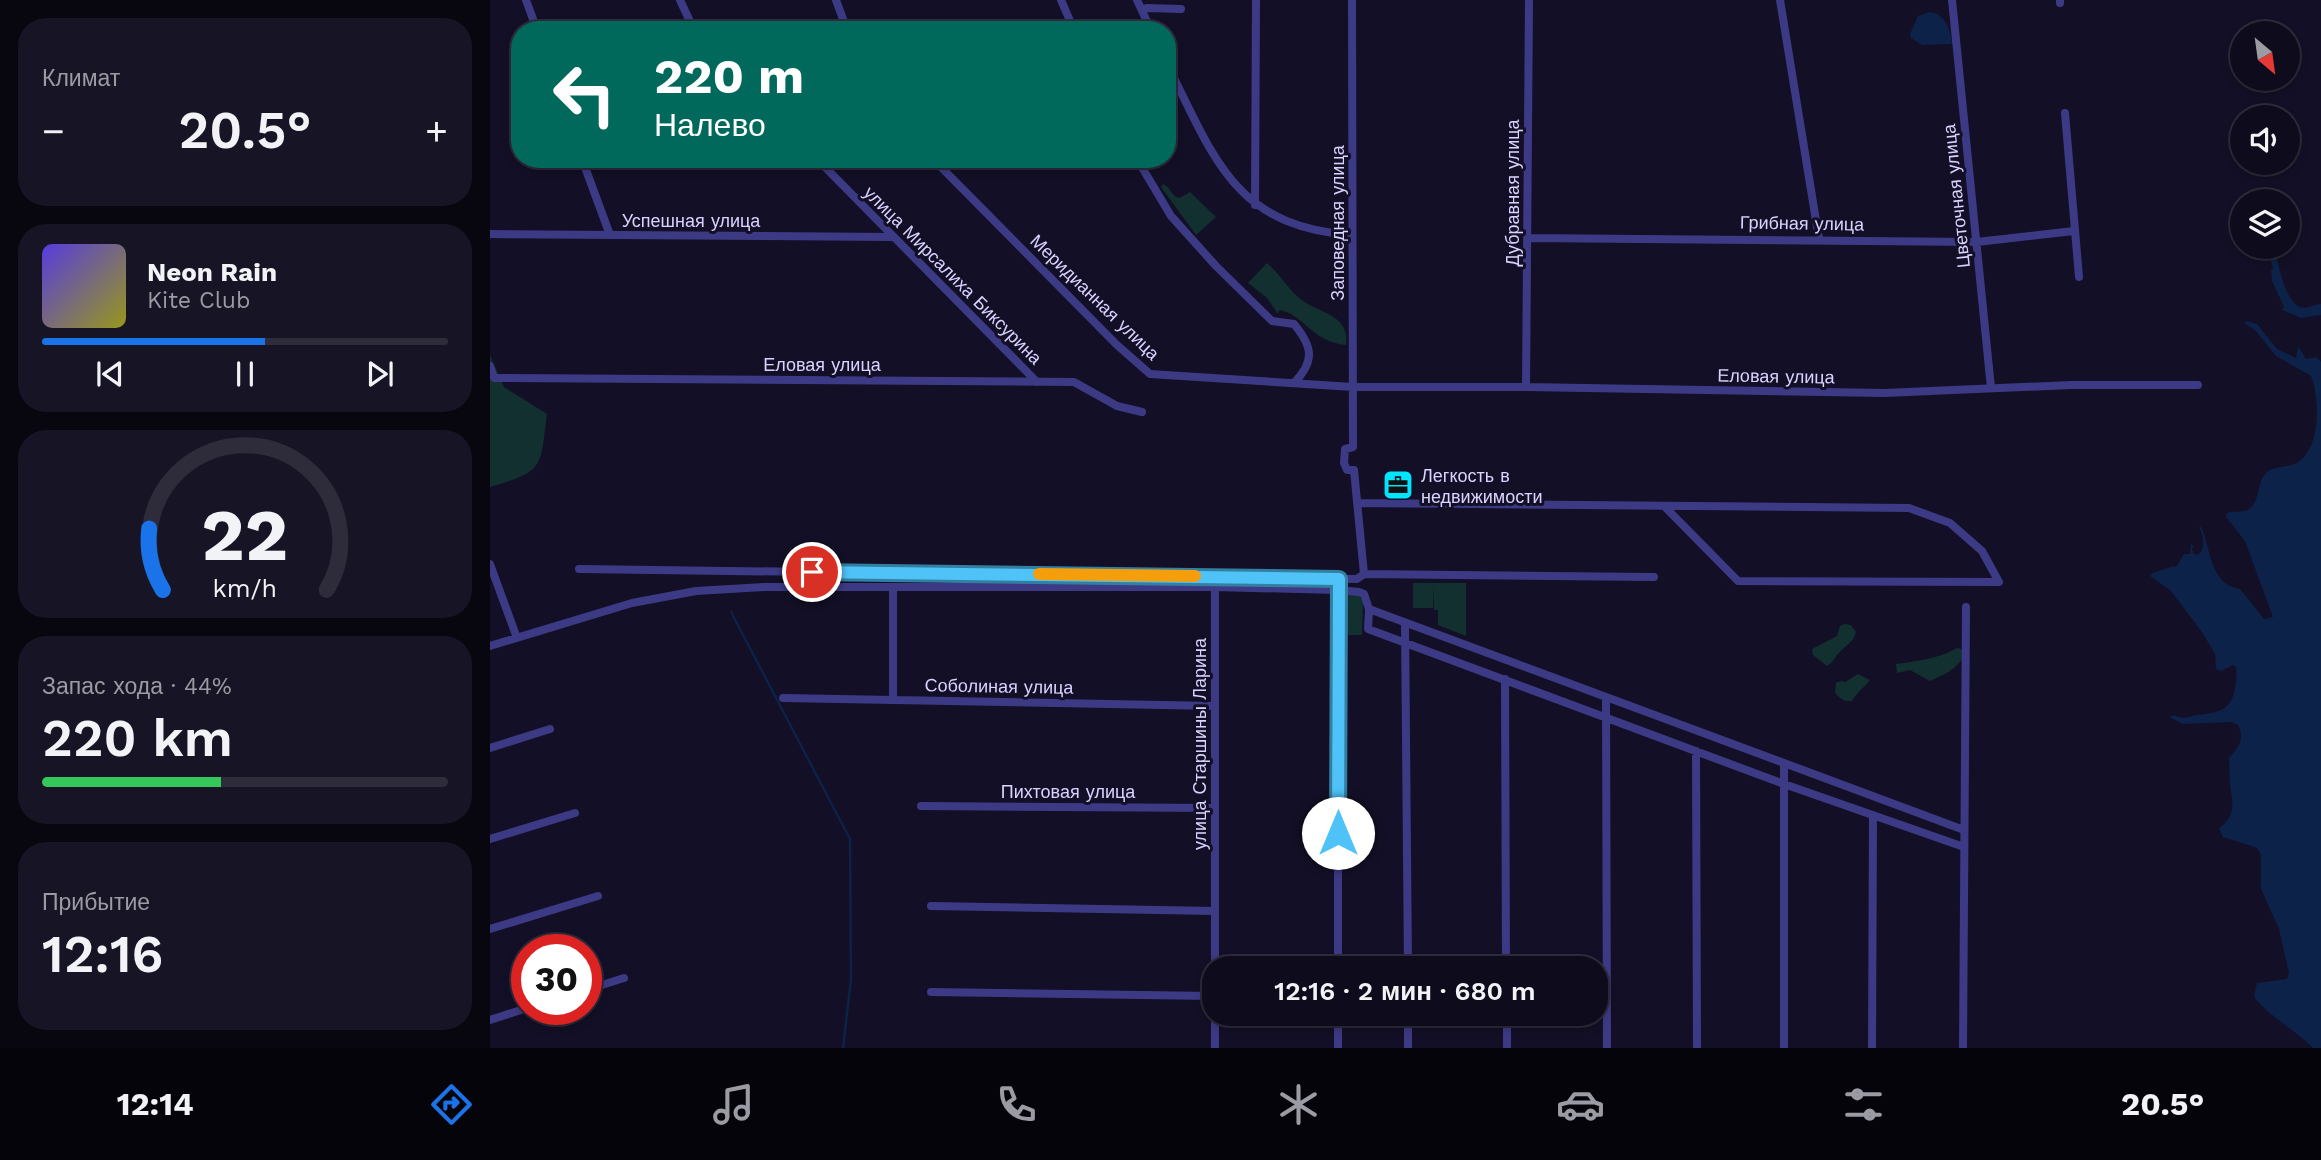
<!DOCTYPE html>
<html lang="ru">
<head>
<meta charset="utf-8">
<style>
  :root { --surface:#0e0b1c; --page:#171425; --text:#f1f3f6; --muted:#9b9ba3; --line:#2e2b3b; --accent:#1a73e8 }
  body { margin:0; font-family:"Work Sans",sans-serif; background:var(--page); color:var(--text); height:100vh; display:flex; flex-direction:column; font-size:26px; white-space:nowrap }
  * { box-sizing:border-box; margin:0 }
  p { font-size:23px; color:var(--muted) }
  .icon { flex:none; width:38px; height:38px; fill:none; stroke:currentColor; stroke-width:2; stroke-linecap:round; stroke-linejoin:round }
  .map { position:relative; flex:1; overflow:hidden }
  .side { display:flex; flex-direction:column; gap:18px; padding:18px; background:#08060f; width:490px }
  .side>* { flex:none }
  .top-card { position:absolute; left:21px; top:21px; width:665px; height:147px; border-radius:28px; box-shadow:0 4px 10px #0003,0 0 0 2px var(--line); background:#00695c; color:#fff; overflow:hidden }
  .needle { width:46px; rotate:151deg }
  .buttons { position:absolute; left:1740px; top:21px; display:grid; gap:14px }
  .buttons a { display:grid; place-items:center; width:70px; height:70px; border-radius:50%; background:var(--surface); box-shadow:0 4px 10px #0003,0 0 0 2px var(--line); font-size:35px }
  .speed { position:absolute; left:21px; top:934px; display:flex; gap:14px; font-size:35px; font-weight:700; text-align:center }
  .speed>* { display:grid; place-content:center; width:91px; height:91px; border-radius:50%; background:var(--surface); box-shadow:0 4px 10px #0003,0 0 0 2px var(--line); line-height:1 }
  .speed .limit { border:10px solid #d22; background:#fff; color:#111 }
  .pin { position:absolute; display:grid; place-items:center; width:60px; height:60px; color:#fff; margin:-30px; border:4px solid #fff; border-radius:50%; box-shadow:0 2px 7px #0007 }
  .me { position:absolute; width:77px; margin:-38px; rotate:0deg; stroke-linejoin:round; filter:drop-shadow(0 0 5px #0008) }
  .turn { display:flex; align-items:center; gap:24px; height:147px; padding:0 28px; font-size:32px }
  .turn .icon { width:91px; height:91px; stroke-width:2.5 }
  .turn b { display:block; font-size:49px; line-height:60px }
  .big { font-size:52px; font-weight:600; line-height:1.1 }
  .side .tile { flex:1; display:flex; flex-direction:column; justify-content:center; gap:10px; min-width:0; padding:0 24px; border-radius:28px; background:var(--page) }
  .side .dial { align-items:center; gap:0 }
  .dial svg { height:182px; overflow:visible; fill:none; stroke:var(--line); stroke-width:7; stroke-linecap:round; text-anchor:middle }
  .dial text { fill:var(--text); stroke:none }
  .song { display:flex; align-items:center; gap:21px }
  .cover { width:84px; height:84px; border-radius:10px; background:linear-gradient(135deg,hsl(250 70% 55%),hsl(60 70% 35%)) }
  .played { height:7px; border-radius:4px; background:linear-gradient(90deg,var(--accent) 55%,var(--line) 55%) }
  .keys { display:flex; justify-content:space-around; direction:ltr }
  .heat { display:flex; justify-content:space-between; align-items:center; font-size:38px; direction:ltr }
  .charge { height:10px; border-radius:5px; background:linear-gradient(90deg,#34c759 44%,var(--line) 0) }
  .trip { position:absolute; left:712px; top:956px; width:406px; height:70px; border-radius:28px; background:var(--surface); box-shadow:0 4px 10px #0003,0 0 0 2px var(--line); font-weight:600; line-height:70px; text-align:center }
  .menu { display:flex; height:112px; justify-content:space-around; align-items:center; background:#06040b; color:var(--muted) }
  .menu .icon { width:49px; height:49px }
  .menu .active { color:var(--accent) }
  .menu b { font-size:32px; color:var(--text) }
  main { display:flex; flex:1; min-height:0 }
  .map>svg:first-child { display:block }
</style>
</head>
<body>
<main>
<section class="side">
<div class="tile"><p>Климат</p>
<div class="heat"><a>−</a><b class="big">20.5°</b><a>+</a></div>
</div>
<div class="tile">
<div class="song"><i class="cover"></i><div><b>Neon Rain</b><p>Kite Club</p></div></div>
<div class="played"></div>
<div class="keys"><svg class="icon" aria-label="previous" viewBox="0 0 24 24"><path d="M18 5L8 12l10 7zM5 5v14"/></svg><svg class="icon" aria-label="pause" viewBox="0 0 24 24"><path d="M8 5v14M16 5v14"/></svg><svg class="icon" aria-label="next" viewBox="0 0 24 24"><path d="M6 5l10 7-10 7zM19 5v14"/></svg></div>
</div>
<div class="tile dial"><svg viewBox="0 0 100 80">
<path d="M14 69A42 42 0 1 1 86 69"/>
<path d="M14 69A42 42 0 0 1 8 42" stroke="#1a73e8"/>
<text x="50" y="56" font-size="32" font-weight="700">22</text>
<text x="50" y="72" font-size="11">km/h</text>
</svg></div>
<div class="tile"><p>Запас хода · 44%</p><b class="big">220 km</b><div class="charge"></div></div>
<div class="tile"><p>Прибытие</p><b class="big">12:16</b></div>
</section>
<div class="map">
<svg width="1831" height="1048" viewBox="0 0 1831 1048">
  <rect width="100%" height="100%" fill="#130f26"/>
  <!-- green -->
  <path fill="#12302f" d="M673,184C681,187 681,196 689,198L700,192L726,217L706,235L671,187Z
    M777,263C789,273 796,286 808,297C825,313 861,313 856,345C822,342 812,313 789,310L788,314L777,298L758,283Z
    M0,355L14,387L57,414C50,468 55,471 0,487Z
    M923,583H976V636L948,625V610H944V586L943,608H923Z
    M854,595H869L873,601L872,635H853L852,600Z
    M1355,624L1361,625L1366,632C1363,643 1357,644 1350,652C1344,657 1344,662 1337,666L1323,655L1322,649L1347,636L1350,626Z
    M1467,648L1471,649L1474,656C1466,670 1455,674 1440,681L1420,670L1407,673L1406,664C1427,661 1448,659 1467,648Z
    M1368,674L1380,680C1375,687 1367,692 1362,701C1354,702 1351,699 1345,693L1346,683L1351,681L1355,682Z"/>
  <!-- water -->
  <path fill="#0c2248" d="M1439,12C1455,13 1461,30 1462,44L1432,45L1421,38L1420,34L1428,16Z
    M1776,247H1784C1788,260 1795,309 1815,308C1821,307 1825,304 1831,304V315L1811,318L1792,310L1794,307L1782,281L1781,270L1783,268Z
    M1757,321L1767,324L1787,349L1806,358L1808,346L1816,359L1827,357L1831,362V1048H1823C1806,1030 1776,1015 1764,996L1767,983L1797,979L1799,973L1789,929L1771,889V855L1767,848L1733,837L1729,828C1746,816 1743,804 1740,786C1739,778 1740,767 1739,758C1749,746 1755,740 1748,725L1741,722L1693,724L1679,717L1684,715C1691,719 1697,718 1706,715C1713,714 1721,714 1728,711C1746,706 1747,682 1746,667L1743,665L1731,671L1726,669L1725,654L1712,632L1681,591L1660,576L1663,573L1684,566L1686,567L1694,554H1700L1701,544L1705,547L1702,548L1703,553L1707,555C1717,549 1713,535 1709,526L1711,527C1721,547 1719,584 1750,589L1774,619L1783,617L1755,541L1736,517L1737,513C1744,510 1751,513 1758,510C1771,502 1766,481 1777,472C1785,466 1799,468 1808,462C1831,447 1830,400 1821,376L1786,356L1766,331L1754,323Z"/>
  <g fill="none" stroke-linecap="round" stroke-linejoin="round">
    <!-- stream -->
    <path stroke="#0c2248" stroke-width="2.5" d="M241,612L360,839L361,979L353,1048"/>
    <!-- minor -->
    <path stroke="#3d3a85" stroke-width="8" d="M36,0L47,30
      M190,0L204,30
      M346,0L357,30
      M571,0L584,30
      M647,0L661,30
      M1290,0L1329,239
      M1462,0L1501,388
      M1570,0V3
      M652,10L657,8L691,9
      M677,64C724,157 744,227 862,235
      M1575,113L1589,277
      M92,159L120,235
      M327,159L547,382
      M443,159L627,345L660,374L863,387H1036L1394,393L1581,385H1708
      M647,159L681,216L726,266L782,321L804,324C823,347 825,361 804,383
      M765,205L766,0
      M0,234L402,237
      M1038,238L1487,242L1584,231
      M0,366L4,378L584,382L627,406L652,412
      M1036,387L1039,0
      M867,503L1419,508L1460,523L1492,551L1509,582L1248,581L1175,507
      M0,564L27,638
      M89,569L867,579L874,574L864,470H857L854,463L855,449L863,447L862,0
      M874,574L1164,577
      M725,583V968
      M915,623L918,968
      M0,646L142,603L206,591L276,587H725L848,590V586
      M1015,679L1016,968
      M1116,697L1117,1048
      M293,698L725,706
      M403,700V587
      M0,748L60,729
      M1206,751L1207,1048
      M1294,763L1474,830
      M431,806L725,808
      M0,839L85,813
      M441,906L725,911
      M0,929L108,896
      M848,968V590L869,592L874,594L879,609L878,629L1294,784V763L879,609
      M96,990L134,978
      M441,992L724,996
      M725,1013V1048
      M918,1013V1048
      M1017,1013V1048
      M0,1020L37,1008
      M848,1048V1013
      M1294,1048V784L1474,847
      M1382,1048L1383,815
      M1473,1048L1476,607"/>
  </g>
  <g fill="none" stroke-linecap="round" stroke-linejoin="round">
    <!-- route casing -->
    <g stroke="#337fa1" stroke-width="18">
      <path id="route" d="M322,572L849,579L848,833"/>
    </g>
    <!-- route -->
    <use href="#route" stroke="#4fc3f7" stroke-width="12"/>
    <!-- slow -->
    <path stroke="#f59e0b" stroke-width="12" d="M549,574L705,576"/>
  </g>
  <!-- icons -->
  <defs>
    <g id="office-square" transform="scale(1.575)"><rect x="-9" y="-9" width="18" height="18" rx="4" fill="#00e5ff" stroke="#130f26"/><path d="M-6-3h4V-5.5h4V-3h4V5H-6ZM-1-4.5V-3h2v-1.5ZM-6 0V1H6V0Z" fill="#111"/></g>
  </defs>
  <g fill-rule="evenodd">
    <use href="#office-square" x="908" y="485"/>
  </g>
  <g text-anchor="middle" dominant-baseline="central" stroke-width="6" stroke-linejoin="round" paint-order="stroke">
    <!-- street labels -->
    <g font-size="18" fill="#d9d4ff" stroke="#130f26">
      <text transform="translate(1022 193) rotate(-90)">Дубравная улица</text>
      <text transform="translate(1466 196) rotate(-96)">Цветочная улица</text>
      <text x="201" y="220">Успешная улица</text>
      <text transform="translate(847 223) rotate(-90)">Заповедная улица</text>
      <text transform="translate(1312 223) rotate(1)">Грибная улица</text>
      <text transform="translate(463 275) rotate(45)">улица Мирсалиха Биксурина</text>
      <text transform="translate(605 297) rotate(44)">Меридианная улица</text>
      <text x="332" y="364">Еловая улица</text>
      <text transform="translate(1286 376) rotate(1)">Еловая улица</text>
      <text transform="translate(509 686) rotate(1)">Соболиная улица</text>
      <text transform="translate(709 744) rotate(-90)">улица Старшины Ларина</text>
      <text x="578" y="791">Пихтовая улица</text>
    </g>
    <!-- poi labels -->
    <g font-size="18" fill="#d9d4ff" stroke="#130f26" text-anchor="start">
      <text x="931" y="475">Легкость в<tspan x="931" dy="21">недвижимости</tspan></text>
    </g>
  </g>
</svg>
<div class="buttons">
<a><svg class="needle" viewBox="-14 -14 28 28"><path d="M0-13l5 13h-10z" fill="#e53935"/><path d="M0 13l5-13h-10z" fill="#9b9ba3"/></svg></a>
<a><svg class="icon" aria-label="sound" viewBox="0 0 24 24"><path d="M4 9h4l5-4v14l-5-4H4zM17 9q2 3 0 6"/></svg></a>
<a><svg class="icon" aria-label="layers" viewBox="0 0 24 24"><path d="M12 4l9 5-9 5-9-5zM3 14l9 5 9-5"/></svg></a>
</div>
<div class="speed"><div class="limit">30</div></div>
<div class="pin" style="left:322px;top:572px;background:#d93025"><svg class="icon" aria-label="arrive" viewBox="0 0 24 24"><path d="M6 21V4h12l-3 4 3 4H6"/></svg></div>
<svg class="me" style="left:848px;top:833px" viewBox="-20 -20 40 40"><circle r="19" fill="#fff"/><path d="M0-13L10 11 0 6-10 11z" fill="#4fc3f7"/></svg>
<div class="trip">12:16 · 2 мин · 680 m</div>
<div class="top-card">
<div class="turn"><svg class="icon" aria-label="left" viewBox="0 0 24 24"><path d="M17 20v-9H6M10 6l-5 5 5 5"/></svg><div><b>220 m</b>Налево</div></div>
</div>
</div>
</main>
<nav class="menu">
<b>12:14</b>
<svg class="icon active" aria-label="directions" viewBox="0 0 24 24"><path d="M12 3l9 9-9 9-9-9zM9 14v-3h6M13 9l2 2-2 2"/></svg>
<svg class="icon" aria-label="music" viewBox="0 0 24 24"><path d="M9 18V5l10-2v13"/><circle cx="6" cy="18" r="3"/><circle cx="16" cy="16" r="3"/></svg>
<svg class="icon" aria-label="phone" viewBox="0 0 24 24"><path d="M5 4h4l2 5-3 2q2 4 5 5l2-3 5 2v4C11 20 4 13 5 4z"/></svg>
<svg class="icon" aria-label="climate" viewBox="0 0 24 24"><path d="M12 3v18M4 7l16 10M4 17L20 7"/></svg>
<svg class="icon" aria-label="car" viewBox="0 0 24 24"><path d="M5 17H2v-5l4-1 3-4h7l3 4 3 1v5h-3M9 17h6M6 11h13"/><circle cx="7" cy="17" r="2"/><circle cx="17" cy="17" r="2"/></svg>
<svg class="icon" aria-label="filters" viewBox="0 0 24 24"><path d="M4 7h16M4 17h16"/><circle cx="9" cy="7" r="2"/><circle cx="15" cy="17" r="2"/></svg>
<b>20.5°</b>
</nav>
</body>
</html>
